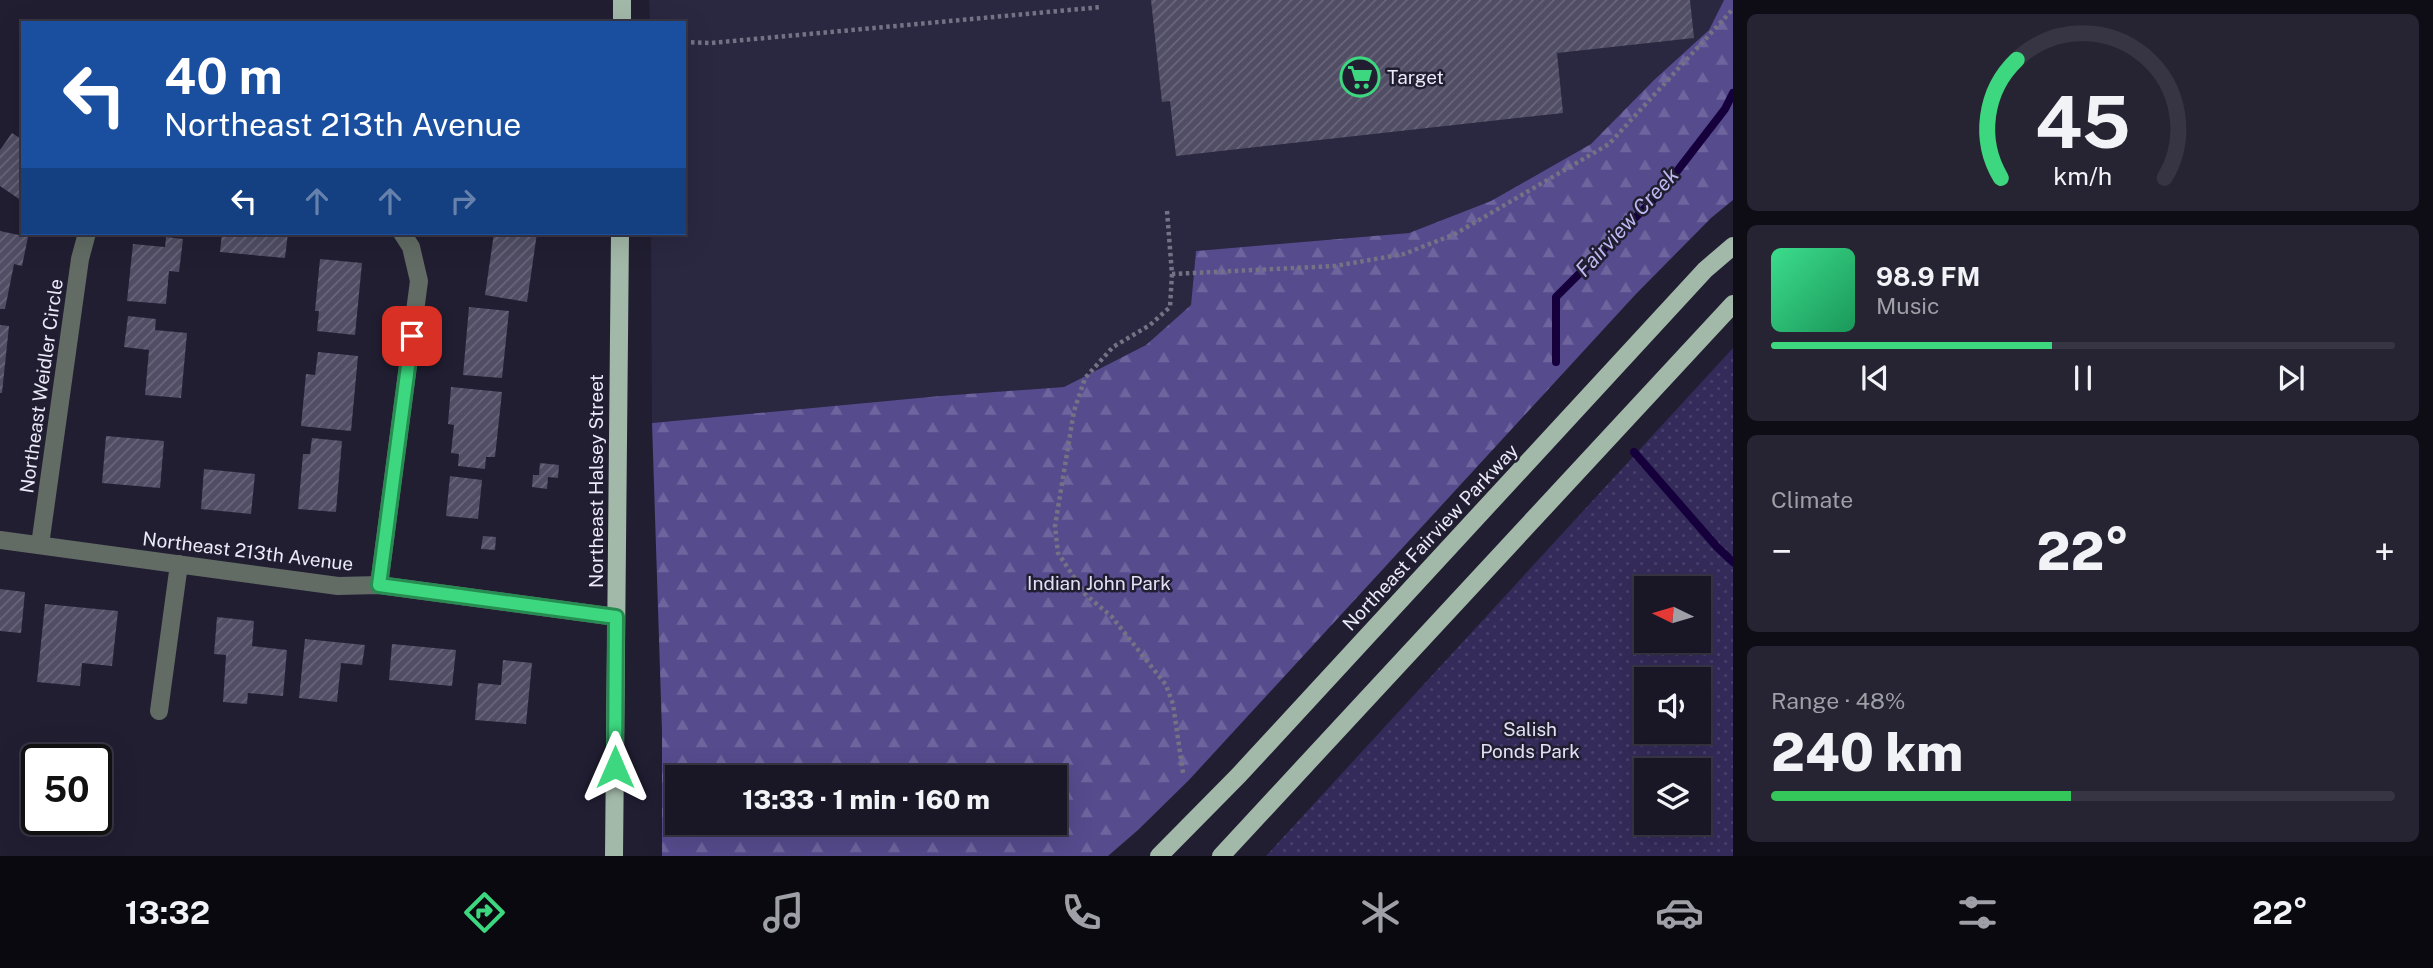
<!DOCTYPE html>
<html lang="en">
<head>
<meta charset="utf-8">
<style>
  :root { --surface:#191626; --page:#262332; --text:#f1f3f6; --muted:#9f9fa7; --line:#373543; --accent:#3cd77e }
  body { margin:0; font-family:"Public Sans",sans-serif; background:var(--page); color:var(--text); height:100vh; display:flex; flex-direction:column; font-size:26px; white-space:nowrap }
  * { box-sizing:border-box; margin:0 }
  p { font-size:23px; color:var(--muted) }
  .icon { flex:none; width:38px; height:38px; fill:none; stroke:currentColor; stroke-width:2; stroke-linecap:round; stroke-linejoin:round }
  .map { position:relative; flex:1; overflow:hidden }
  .panel { display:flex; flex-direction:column; gap:14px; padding:14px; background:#0e0c15; width:700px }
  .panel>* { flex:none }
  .hud { position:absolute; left:21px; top:21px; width:665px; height:214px; border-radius:0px; box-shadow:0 7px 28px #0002,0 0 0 2px var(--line); background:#1a4fa0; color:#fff; overflow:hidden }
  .needle { width:46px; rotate:275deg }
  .buttons { position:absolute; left:1634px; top:576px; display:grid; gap:14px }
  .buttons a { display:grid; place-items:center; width:77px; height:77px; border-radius:0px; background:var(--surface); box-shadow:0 7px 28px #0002,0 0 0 2px var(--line); font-size:35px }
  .speed { position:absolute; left:21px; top:744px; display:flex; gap:14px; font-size:35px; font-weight:700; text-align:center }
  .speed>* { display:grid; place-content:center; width:91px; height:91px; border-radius:50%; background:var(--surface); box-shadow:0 7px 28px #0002,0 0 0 2px var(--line); line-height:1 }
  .speed .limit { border:4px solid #111; border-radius:10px; background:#fff; color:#111 }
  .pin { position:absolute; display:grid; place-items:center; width:60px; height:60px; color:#fff; margin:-30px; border-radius:14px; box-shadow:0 4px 10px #0006 }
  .me { position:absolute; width:77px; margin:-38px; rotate:0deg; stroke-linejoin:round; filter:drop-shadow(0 0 5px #0008) }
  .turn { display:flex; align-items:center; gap:24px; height:147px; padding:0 28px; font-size:32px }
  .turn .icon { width:91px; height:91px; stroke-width:2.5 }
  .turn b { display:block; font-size:49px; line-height:60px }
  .lanes { display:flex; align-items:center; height:66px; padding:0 28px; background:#0003; justify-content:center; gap:35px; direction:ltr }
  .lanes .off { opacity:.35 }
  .big { font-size:52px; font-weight:800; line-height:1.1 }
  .panel .tile { flex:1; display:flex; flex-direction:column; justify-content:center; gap:10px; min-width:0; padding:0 24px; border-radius:10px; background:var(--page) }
  .panel .dial { align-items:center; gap:0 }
  .dial svg { height:182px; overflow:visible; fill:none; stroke:var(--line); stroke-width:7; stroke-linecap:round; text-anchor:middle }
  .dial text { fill:var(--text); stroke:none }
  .song { display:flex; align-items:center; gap:21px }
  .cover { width:84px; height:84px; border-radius:10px; background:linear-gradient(135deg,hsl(150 70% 55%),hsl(150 70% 35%)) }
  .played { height:7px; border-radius:4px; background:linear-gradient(90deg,var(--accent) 45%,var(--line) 45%) }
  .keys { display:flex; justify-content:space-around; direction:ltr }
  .heat { display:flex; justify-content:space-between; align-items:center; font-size:38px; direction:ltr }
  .charge { height:10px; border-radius:5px; background:linear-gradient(90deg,#34c759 48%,var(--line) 0) }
  .trip { position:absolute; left:665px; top:765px; width:402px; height:70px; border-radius:0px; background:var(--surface); box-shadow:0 7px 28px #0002,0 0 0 2px var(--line); font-weight:800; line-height:70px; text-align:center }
  .tabs { display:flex; height:112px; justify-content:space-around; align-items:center; background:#0a090f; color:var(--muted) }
  .tabs .icon { width:49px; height:49px }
  .tabs .selected { color:var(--accent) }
  .tabs b { font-size:32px; color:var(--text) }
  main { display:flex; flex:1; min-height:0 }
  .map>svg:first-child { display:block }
</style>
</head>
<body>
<main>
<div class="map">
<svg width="1733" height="856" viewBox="0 0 1733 856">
  <defs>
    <pattern id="green-dots" width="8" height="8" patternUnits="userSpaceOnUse" patternTransform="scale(1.75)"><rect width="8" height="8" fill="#342b5a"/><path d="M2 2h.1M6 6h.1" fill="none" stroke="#48406a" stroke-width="1.8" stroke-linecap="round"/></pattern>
    <pattern id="forest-firs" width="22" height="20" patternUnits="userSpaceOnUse" patternTransform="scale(1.75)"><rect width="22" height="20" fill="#564b8d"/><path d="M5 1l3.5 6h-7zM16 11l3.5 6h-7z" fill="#6e659e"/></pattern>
    <pattern id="building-hatch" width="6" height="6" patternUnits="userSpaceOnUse" patternTransform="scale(1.75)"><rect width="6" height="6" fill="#504d64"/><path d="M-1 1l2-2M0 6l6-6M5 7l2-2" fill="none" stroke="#69677b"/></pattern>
  </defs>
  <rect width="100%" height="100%" fill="#211e32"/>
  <!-- built -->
  <path fill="#2a2741" d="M649,0H1724L1709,30L1654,80L1591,144L1491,201L1409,233L1196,251L1191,305L1146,345L1064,387L940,396L652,423L651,233H684V23H650Z"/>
  <!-- green -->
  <path fill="url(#green-dots)" fill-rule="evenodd" d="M1733,348V856H1266L1722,360ZM1647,588H1699V640H1647ZM1647,679H1699V732H1647ZM1647,770H1699V822H1647Z"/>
  <!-- forest -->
  <path fill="url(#forest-firs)" fill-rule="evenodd" d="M1724,0H1733V200L1711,218L1635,295L1189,780L1138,830L1108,856H662V732L652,423L940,396L1064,387L1146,345L1191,305L1196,251L1409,233L1491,201L1591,144L1654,80L1709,30ZM677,777H1055V822H677Z"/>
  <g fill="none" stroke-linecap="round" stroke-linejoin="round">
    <!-- stream -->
    <path stroke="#15003c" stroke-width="8" d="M1556,362V297L1661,192L1725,109L1733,93
      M1634,452L1717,547L1733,562"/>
  </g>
  <!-- building -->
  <path fill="url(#building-hatch)" d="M1151,0H1690L1694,38L1557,53L1563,113L1176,156L1170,101L1162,102Z
    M12,133L23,140V192L19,199L0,186V150Z
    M0,231L28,237L22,266L14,264L5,309H0Z
    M222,233H288L285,258L220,252Z
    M494,233H537L527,302L485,295Z
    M166,237L183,239L179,272L169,271L166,304L127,301L133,244L165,247Z
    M320,259L362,263L355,335L317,331L319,311H315Z
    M469,307L509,311L502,378L463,375Z
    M128,316L156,319L155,330L187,333L181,398L145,395L149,350L124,347Z
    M0,325L9,326L2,393H0Z
    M318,352L358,356L351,431L301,426L306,374L315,375Z
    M451,387L502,392L495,457H486L485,469L458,466L459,454L451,453L454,425L448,424Z
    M106,436L164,441L160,488L102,483Z
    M312,438L342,441L336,512L298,509L303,454H310Z
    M540,463L559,465L558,478L548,477L547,489L532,487L533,475H539Z
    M204,469L255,474L251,514L201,509Z
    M450,476L482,480L478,519L446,516Z
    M483,536L496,537L495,550L481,549Z
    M0,589L25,592L21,633L0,631Z
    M45,604L118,611L112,666L82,663L80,686L37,682Z
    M217,617L254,621L252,646L287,650L283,696L248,693L247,704L223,702L226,655L214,654Z
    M305,639L365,645L362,665L341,663L337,702L299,698Z
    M392,644L456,650L452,686L389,680Z
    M503,660L532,663L526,724L475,720L478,683L501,685Z"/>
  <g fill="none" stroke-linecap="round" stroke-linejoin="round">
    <!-- path -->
    <path stroke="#747284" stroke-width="4.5" stroke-dasharray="3.5 3.5" stroke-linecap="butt" d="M684,42L711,43L1102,7
      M1167,211L1172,274L1335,266L1404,254L1455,234L1609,144L1733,9
      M1172,274L1170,307L1150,325L1113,347L1085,378L1074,411L1055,526L1058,553L1085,594L1112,617L1166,685L1173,704L1183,773"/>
    <!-- minor -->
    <path stroke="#626c64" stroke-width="18" d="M0,540L338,586L379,585L616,617
      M40,545L80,259L87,233
      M379,585L419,281L411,247L402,233
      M159,711L179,564"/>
    <!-- major -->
    <path stroke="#a2b8a8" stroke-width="18" d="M622,0V23
      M614,856L620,233
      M1159,856L1239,775L1705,270L1733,246
      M1221,856L1733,304"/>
  </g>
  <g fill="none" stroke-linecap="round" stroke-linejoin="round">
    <!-- route casing -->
    <g stroke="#278c52" stroke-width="18">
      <path id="route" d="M412,336L379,585L616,617L615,767"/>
    </g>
    <!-- route -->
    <use href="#route" stroke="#3cd77e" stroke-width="12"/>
  </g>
  <!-- icons -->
  <defs>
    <g id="supermarket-ring" transform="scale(2.0125)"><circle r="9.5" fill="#211e32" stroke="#3cd77e" stroke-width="1.5"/><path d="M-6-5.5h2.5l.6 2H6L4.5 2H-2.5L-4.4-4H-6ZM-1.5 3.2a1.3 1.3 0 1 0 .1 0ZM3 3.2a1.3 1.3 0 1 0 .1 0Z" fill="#3cd77e"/></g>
  </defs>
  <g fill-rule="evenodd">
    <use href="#supermarket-ring" x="1360" y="77"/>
  </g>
  <g text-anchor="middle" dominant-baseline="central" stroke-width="5" stroke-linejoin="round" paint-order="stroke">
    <!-- poi labels -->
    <g font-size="19" fill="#ebeaf8" stroke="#211e32" text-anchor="start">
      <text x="1387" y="77">Target</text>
    </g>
    <!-- street labels -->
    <g font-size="19" fill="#ebeaf8" stroke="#211e32">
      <text transform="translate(41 386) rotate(-82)">Northeast Weidler Circle</text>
      <text transform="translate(596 481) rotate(-90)">Northeast Halsey Street</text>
      <text transform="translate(1430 537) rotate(-47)">Northeast Fairview Parkway</text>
      <text transform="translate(248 551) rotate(7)">Northeast 213th Avenue</text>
    </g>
    <!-- park labels -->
    <g font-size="19" fill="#e2e0f5" stroke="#211e32">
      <text x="1099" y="583">Indian John Park</text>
      <text x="1530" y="729">Salish<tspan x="1530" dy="22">Ponds Park</tspan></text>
    </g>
    <!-- water labels -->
    <g font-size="21" font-style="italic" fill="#beb8f2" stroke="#211e32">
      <text transform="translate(1627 222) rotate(-47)">Fairview Creek</text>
    </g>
  </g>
</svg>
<div class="buttons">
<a><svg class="needle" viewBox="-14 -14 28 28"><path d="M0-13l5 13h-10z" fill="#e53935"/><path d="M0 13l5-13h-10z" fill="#9f9fa7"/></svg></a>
<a><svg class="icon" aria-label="sound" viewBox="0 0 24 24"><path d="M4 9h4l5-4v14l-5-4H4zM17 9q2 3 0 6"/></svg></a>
<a><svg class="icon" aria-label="layers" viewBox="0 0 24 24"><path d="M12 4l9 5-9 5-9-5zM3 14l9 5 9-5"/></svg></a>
</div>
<div class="speed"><div class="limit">50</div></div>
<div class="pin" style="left:412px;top:336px;background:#d93025"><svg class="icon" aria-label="arrive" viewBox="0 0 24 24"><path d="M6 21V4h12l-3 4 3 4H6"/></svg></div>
<svg class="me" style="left:615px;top:767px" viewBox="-20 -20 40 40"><path d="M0-17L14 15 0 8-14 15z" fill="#3cd77e" stroke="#fff" stroke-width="4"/></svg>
<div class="trip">13:33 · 1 min · 160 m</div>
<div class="hud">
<div class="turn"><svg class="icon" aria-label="left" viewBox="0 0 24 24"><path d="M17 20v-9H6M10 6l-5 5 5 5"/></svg><div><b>40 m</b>Northeast 213th Avenue</div></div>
<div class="lanes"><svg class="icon" aria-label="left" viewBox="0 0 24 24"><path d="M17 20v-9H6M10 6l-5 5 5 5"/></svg><svg class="icon off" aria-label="ahead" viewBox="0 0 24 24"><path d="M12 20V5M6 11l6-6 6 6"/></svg><svg class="icon off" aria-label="ahead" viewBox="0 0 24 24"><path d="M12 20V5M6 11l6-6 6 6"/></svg><svg class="icon off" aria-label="right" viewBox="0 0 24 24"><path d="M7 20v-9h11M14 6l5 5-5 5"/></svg></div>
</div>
</div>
<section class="panel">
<div class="tile dial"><svg viewBox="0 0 100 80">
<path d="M14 69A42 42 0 1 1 86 69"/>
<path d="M14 69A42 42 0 0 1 21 17" stroke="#3cd77e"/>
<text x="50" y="56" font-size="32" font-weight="700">45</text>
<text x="50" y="72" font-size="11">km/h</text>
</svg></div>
<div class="tile">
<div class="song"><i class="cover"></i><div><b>98.9 FM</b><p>Music</p></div></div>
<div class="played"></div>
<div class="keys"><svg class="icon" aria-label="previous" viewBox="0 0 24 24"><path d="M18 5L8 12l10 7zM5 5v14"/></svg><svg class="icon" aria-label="pause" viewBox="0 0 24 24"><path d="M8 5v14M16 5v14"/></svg><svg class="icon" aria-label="next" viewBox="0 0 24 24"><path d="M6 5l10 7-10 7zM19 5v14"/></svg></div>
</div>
<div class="tile"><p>Climate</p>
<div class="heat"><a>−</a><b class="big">22°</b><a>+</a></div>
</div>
<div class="tile"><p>Range · 48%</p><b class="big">240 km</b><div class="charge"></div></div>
</section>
</main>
<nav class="tabs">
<b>13:32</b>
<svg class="icon selected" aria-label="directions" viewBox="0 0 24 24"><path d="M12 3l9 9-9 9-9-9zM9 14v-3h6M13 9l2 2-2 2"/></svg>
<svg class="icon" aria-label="music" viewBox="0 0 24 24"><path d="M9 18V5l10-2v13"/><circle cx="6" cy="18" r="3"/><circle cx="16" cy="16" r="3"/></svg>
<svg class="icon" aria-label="phone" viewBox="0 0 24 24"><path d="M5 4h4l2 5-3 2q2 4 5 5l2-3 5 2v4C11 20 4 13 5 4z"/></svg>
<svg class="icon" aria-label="climate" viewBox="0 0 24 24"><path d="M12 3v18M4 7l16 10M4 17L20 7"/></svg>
<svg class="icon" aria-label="car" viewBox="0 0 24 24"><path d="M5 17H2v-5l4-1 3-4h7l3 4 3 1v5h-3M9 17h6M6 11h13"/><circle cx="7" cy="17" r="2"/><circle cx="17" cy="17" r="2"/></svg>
<svg class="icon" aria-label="filters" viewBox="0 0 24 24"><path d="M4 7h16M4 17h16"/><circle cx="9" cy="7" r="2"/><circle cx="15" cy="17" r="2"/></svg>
<b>22°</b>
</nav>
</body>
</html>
